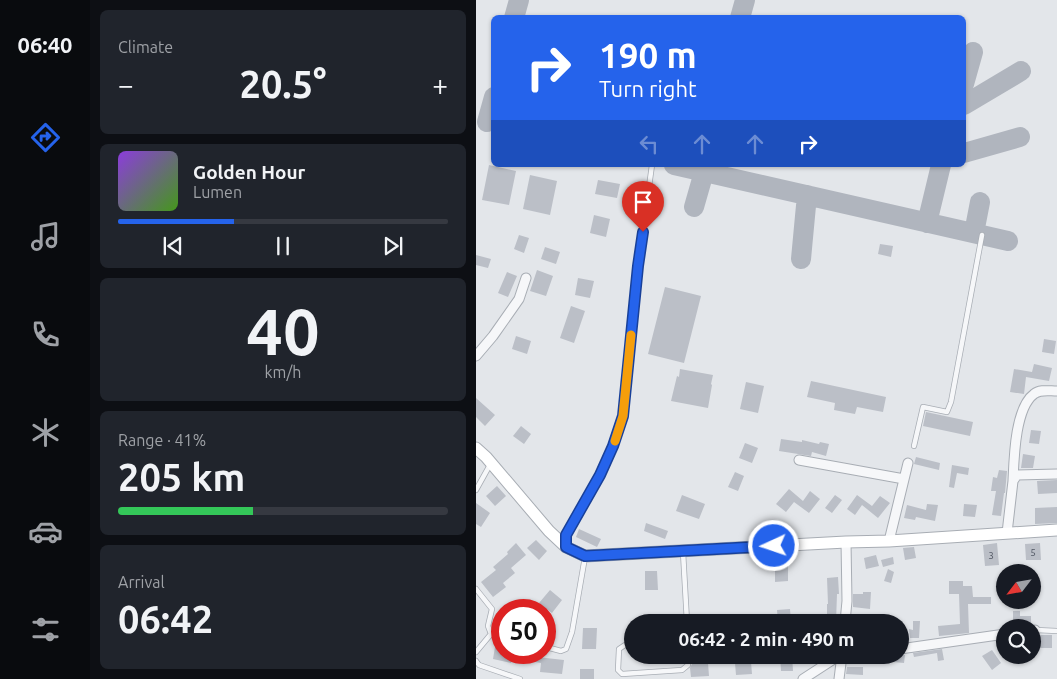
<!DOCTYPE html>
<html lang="en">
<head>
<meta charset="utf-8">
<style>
  :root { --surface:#171b24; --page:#20242c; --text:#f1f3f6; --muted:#9ea1a6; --line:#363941; --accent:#2563eb }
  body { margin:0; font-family:Ubuntu,sans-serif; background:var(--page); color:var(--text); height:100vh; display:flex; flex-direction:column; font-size:19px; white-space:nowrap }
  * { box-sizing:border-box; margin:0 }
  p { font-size:16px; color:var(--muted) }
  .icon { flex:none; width:28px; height:28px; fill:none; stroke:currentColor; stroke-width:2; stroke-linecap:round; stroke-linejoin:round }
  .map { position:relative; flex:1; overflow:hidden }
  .sheet { display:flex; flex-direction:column; gap:10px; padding:10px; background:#0d0f14; width:386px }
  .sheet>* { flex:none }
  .top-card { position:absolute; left:15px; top:15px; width:475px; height:152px; border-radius:8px; box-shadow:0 1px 4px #0004; background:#2563eb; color:#fff; overflow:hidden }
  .needle { width:32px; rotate:239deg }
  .controls { position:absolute; left:520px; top:564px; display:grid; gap:10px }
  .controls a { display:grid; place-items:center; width:45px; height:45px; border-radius:50%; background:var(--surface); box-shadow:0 1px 4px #0004; font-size:25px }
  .speed { position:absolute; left:15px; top:599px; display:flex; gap:10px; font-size:25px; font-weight:700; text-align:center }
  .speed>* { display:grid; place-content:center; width:65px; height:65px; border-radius:50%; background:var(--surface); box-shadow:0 1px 4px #0004; line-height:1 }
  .speed .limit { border:8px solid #d22; background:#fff; color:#111 }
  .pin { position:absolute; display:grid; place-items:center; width:42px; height:42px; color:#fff; margin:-51px -21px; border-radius:50% 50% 50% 0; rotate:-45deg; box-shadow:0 0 5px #0007 }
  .pin .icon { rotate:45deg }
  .me { position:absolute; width:55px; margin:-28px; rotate:267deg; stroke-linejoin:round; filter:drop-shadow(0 0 4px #0008) }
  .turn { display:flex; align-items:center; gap:18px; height:105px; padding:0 25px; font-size:22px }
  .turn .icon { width:65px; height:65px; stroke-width:2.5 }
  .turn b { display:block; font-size:35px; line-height:42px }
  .lanes { display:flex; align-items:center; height:48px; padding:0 25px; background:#0003; justify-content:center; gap:25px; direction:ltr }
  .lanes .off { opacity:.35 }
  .big { font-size:38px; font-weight:700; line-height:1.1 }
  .sheet .card { flex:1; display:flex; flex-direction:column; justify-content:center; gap:8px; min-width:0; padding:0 18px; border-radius:8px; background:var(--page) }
  .sheet .dial { align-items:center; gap:0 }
  .dial b { font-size:65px; line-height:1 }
  .song { display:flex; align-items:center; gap:15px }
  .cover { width:60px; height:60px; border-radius:8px; background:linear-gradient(135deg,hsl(270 70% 55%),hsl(100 70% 35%)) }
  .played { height:5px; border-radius:2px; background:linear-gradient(90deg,var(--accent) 35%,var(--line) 35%) }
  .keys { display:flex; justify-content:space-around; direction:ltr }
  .heat { display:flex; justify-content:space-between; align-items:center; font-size:28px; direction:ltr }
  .charge { height:8px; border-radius:4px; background:linear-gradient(90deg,#34c759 41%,var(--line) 0) }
  .trip { position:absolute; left:148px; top:614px; width:285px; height:50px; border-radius:25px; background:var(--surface); box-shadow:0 1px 4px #0004; font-weight:700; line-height:50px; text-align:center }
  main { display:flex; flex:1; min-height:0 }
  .dock { display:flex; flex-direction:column; width:90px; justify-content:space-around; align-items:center; background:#090b0e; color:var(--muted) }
  .dock .icon { width:35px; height:35px }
  .dock .on { color:var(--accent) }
  .dock b { font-size:22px; color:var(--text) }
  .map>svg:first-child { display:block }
</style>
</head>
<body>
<main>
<nav class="dock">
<b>06:40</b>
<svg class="icon on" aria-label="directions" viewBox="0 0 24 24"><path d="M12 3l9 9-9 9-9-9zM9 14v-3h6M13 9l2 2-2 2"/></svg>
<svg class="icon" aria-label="music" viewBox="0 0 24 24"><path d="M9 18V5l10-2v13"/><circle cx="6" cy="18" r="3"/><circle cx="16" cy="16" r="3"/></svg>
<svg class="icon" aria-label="phone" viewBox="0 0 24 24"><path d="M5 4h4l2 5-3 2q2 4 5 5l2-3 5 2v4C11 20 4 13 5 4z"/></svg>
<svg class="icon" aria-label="climate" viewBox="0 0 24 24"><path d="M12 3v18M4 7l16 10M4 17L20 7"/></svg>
<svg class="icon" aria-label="car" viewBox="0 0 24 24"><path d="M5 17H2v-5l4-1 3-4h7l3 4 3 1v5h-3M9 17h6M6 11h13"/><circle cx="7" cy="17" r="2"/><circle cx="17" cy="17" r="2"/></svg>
<svg class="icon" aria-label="filters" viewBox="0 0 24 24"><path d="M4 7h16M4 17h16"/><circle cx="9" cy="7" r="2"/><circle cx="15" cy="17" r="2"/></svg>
</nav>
<section class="sheet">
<div class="card"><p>Climate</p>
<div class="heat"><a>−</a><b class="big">20.5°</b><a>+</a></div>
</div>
<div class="card">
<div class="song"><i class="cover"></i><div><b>Golden Hour</b><p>Lumen</p></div></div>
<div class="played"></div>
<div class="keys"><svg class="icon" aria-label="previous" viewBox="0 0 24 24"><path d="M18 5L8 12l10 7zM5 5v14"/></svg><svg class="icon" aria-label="pause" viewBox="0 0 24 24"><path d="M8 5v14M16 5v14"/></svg><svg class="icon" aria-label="next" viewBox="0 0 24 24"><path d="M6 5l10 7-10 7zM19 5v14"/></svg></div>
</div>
<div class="card dial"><b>40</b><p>km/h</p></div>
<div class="card"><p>Range · 41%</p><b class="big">205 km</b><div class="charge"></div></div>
<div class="card"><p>Arrival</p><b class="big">06:42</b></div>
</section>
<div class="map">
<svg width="581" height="679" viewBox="0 0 581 679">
  <rect width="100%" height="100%" fill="#e3e6ea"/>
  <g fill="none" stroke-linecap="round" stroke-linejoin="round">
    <!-- taxiway -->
    <path stroke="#b0b5be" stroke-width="20" d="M38,18L43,0
      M264,18L269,0
      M488,84L497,52
      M488,105L545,71
      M11,122L18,97
      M488,153L544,137
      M198,165L532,241
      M218,207L230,165
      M451,223L465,165
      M498,233L504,202
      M325,259L331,195"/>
  </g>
  <!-- building -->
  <path fill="#bbbfc7" d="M13,165L40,171L33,205L6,200Z
    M54,175L81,181L74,215L47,209Z
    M122,180L144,184L141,198L119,194Z
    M118,215L134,219L130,237L114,233Z
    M43,235L53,238L48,253L38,249Z
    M404,244L417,246L415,257L402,254Z
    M69,247L84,252L80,264L65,259Z
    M0,255L15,259L12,268L0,265Z
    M61,270L77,276L70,296L54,291Z
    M31,272L41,276L32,297L22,293Z
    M102,278L118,281L114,298L99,295Z
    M189,287L225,296L208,363L172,354Z
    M95,306L109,311L98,343L84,338Z
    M40,336L55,341L51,354L36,349Z
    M568,339L580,341L578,354L566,352Z
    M558,364L576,368L573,381L550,377L548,394L534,392L538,369L556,372Z
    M204,369L237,375L235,384L236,385L232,408L195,401L201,376L203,377Z
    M335,381L410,397L407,412L381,407L379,414L358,410L359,403L331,397Z
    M270,382L288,386L282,413L264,409Z
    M0,398L19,415L9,426L0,417Z
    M450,412L497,422L494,436L447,426Z
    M45,426L55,434L48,444L37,436Z
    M555,430L565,431L563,444L553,443Z
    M305,439L326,442V440L343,444L344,442L353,444L350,456L336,452L335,456L303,451Z
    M269,443L282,448L276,463L263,458Z
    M547,454L559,456L557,468H545Z
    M440,457L464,463L463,470L438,464Z
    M476,465L493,468L492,475L481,473L478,488L473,487Z
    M523,470L531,471L529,493H528L525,516L516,515L520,491H515L517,477L521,478Z
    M259,472L268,476L262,491L252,487Z
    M581,480V493L562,494L561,481Z
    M21,486L30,496L19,506L10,496Z
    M313,489L327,501L334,491L344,499L333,513L318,502L310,512L300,504Z
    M206,495L229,504L223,519L200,511Z
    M359,495L366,500L356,513L349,508Z
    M381,495L396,506L404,496L414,503L402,518L386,505L379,515L371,509Z
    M0,503L14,513L5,527L0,524Z
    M451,504L462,505L459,521L440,517L439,520L428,518L431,505L450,510Z
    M488,504L501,505L499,517L487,516Z
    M581,507V523L559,524V508Z
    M170,523L192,531L189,539L168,531Z
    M103,529L125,539L121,547L100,537Z
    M60,540L71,551L63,560L51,548Z
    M40,543L50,555L35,568L39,573L27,583L30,587L17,597L5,582L20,570L17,567L32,554L31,552Z
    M521,543L523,565L509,566L507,545Z
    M564,543L565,560H550L549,544Z
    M438,547L440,558L429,560L427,548Z
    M400,555L403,566L390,569L388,558Z
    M417,557L418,564L407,567L405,560Z
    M299,564H312V581L299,582Z
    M412,569L418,572L415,583L408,581Z
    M169,571H181L182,590H169Z
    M362,577L363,594H361L360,622H351V604H352L351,578Z
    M473,581H487V586H496L497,597H515V604H492L493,633L463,636L462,626L484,624L483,594H473Z
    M74,590L86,600L76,613L63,603Z
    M387,592H395L394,609L377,607V594H387Z
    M314,609L315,622H302L301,610Z
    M26,610V631L17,623V621Z
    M537,611H544V616H555V625H537Z
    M184,616L185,622H172V617Z
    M437,621H444L443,638H434L433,629L437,630Z
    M107,628H121L120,649H106Z
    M563,635H576V648H563Z
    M20,641L26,642V652H62L61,657L88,660L86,674L64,672L65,663L36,658L35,663L17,659Z
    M466,649L468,660L462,661L461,653L438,657L437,653Z
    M516,650L525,663L516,670L506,656Z
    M304,655H316L317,671H305Z
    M382,655H406V662L383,663Z
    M418,655H429L428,663L417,662Z
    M275,662L276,674L260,675L259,663Z
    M232,663L233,676L215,677L214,668L216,664Z
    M371,667H387V675L370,674Z
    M104,669H118V679H104Z"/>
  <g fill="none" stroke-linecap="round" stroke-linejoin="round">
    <!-- service casing -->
    <g stroke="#a8adb4" stroke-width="6">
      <path id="service" d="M438,446L447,407L471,412L475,402L506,235
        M0,490L15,463
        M90,544L91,535L124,475L137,446L147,416L162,266L176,165
        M207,552L211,622
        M0,589L16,609L12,626L15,634L26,637
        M69,628L70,647L85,651L90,649L96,632L109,557
        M560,630L581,631
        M156,644L149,645L143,649L142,670L146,674L206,670L212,665V655
        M0,652L15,634
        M0,661L3,665L44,679"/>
    </g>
    <!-- minor casing -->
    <g stroke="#a8adb4" stroke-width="11">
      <path id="minor" d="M0,356L17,336L43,299L50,278
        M323,460L428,479
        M537,481C538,458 539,408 558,394C564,389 573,391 581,391
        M531,533L537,481L541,475L581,474
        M413,541L432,463
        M369,622L371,601L370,542
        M556,631L559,630
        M424,649L529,634
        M327,679L364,655
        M363,679L366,655"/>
    </g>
    <!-- secondary casing -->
    <g stroke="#a8adb4" stroke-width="13">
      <path id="secondary" d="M0,448L10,457L73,531L90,547L109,556L370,542L413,541L581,530"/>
    </g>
    <!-- service -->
    <use href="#service" stroke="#f6f7f9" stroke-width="4.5"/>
    <!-- minor -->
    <use href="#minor" stroke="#f6f7f9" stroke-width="9"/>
    <!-- secondary -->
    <use href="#secondary" stroke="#fff" stroke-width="11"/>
  </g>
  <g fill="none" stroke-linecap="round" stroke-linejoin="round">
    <!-- route casing -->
    <g stroke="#184099" stroke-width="12">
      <path id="route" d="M167,232L162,266L147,416L137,446L124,475L90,535V547L109,556L298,546"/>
    </g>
    <!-- route -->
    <use href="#route" stroke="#2563eb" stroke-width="9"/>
    <!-- slow -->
    <path stroke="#f59e0b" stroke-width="9" d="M139,441L147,416L155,335"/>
  </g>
  <g text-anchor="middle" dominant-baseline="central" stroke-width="4.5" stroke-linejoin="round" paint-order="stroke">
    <!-- number labels -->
    <g font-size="10" fill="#505662">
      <text x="557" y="552">5</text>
      <text x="515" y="555">3</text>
    </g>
  </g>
</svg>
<div class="controls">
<a><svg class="needle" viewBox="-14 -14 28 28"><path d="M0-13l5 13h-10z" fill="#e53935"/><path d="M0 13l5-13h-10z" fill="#9ea1a6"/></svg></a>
<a><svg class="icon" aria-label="search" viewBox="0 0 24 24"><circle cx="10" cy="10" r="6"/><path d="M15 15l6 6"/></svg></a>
</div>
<div class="speed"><div class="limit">50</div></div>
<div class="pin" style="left:167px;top:232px;background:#d93025"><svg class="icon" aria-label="arrive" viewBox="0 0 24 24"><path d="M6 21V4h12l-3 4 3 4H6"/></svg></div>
<svg class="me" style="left:298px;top:546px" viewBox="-20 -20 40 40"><circle r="17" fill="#2563eb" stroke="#fff" stroke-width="3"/><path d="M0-11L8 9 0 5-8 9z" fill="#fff"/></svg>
<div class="trip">06:42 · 2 min · 490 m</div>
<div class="top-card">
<div class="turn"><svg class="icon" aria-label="right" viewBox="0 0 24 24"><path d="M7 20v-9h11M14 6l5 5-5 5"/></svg><div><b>190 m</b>Turn right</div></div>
<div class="lanes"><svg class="icon off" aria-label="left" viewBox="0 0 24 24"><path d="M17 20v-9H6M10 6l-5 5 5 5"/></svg><svg class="icon off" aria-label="ahead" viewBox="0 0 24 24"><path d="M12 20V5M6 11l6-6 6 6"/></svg><svg class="icon off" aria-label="ahead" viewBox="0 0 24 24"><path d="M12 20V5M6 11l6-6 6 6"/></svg><svg class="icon" aria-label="right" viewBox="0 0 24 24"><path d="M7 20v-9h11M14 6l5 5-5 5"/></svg></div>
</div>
</div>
</main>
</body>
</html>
